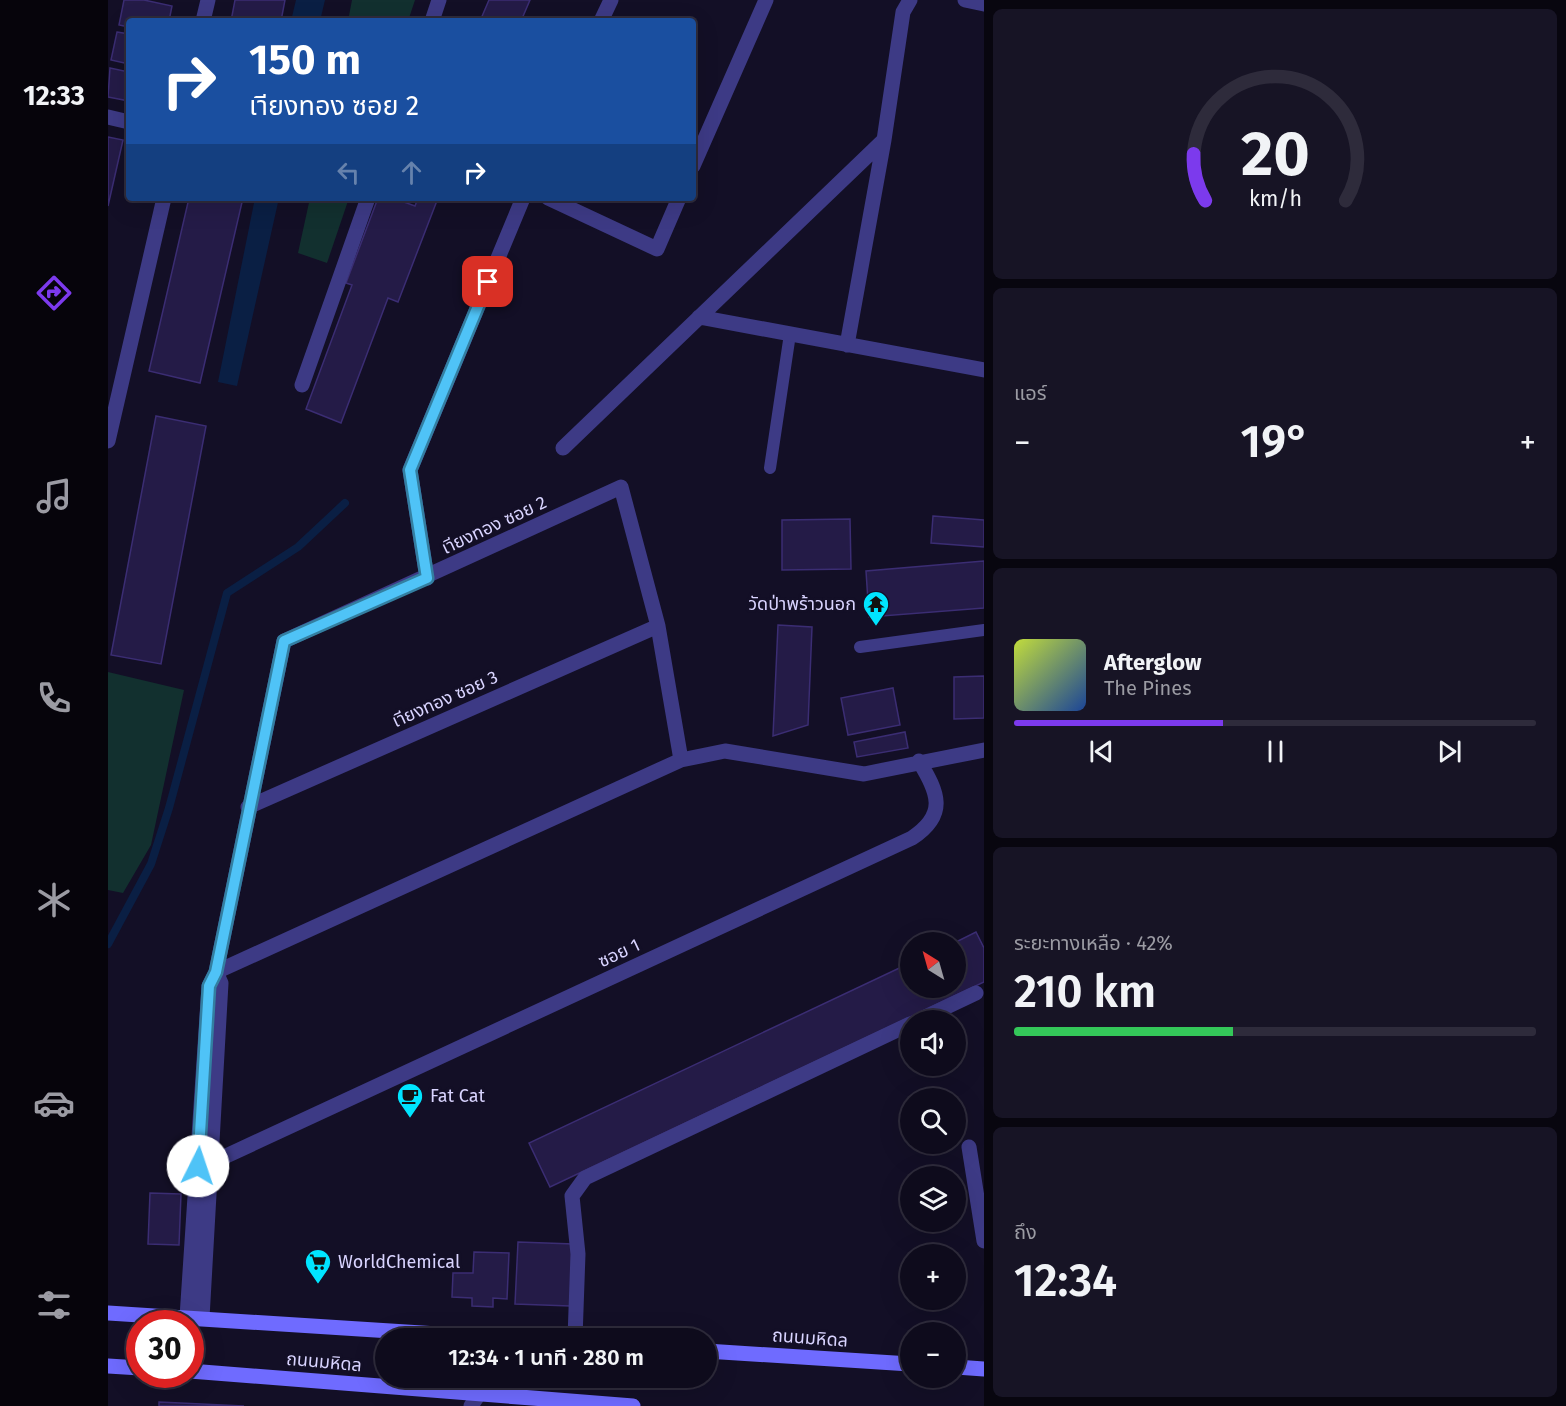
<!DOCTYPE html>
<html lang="th">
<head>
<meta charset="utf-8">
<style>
  :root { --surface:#0e0b1c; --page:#171425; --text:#f1f3f6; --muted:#9b9ba3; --line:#2e2b3b; --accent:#7c3aed }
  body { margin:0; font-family:"Fira Sans","Noto Sans Thai",sans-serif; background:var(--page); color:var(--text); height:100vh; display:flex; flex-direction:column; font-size:22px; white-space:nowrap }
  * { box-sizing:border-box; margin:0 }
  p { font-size:20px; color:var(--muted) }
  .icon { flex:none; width:33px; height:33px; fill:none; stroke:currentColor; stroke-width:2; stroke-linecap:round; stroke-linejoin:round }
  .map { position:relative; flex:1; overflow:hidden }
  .drawer { display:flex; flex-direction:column; gap:9px; padding:9px; background:#08060f; width:582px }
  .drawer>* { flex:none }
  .banner { position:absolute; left:18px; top:18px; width:570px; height:183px; border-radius:6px; box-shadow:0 6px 24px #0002,0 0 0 2px var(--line); background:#1a4fa0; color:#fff; overflow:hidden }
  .needle { width:39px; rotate:323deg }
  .fabs { position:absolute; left:792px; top:932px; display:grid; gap:12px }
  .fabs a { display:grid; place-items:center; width:66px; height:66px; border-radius:50%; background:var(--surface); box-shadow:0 6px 24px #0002,0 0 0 2px var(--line); font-size:30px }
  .speed { position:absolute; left:18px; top:1310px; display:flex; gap:12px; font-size:30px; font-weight:700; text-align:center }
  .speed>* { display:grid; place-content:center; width:78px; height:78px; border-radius:50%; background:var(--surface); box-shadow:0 6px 24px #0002,0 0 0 2px var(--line); line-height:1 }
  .speed .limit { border:9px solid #d22; background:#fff; color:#111 }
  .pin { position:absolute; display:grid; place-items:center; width:51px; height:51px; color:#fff; margin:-26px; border-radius:12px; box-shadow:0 3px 9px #0006 }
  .me { position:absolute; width:66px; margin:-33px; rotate:4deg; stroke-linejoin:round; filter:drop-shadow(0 0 4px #0008) }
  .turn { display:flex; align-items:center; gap:21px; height:126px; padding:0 24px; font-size:27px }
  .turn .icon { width:78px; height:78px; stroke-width:2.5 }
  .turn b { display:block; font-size:42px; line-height:51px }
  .lanes { display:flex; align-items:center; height:57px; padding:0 24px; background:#0003; justify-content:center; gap:30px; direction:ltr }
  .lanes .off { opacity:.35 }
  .big { font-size:45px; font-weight:600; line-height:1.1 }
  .drawer .tile { flex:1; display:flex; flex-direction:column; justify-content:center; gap:9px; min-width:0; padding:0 21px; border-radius:9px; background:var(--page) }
  .drawer .dial { align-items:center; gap:0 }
  .dial svg { height:156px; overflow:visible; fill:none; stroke:var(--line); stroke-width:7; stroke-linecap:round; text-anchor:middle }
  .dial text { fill:var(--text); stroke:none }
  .song { display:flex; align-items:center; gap:18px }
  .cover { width:72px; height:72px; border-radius:9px; background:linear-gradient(135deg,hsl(70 70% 55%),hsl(220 70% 35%)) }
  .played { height:6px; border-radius:3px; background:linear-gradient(90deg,var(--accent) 40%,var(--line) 40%) }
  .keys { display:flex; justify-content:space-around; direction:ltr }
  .heat { display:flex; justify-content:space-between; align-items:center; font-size:33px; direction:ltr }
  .charge { height:9px; border-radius:4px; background:linear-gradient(90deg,#34c759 42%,var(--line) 0) }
  .trip { position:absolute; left:267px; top:1328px; width:342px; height:60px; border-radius:30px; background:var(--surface); box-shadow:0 6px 24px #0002,0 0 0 2px var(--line); font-weight:600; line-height:60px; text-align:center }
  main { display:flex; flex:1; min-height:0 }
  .dock { display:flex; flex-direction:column; width:108px; justify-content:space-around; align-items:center; background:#06040b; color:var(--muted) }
  .dock .icon { width:42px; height:42px }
  .dock .on { color:var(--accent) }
  .dock b { font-size:27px; color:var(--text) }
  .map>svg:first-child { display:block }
</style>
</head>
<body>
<main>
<nav class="dock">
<b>12:33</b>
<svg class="icon on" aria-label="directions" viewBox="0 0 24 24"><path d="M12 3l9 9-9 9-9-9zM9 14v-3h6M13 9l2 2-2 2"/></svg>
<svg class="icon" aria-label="music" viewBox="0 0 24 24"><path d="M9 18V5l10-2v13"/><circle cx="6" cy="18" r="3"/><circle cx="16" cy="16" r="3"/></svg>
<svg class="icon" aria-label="phone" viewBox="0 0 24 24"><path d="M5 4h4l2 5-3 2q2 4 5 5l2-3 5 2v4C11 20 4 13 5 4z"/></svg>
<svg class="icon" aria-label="climate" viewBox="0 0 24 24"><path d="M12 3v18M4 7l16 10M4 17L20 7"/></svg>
<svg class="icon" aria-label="car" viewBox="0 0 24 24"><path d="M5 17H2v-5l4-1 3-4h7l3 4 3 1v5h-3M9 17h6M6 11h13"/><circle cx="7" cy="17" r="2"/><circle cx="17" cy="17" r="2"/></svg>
<svg class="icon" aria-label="filters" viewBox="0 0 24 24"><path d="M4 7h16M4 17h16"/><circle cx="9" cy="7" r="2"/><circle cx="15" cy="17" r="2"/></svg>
</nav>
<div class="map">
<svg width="876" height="1406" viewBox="0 0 876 1406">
  <rect width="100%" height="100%" fill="#130f26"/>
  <!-- green -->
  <path fill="#12302f" d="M244,0H307L300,21H240Z
    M202,198H241L219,263L190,253Z
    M0,672L76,690L43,845L15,893L0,890Z"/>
  <!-- water -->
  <path fill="#0a1f44" d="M188,0H217L212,21H183Z
    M147,198H171L129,386L110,382Z"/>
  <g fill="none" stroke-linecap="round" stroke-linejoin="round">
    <!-- stream -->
    <path stroke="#0a1f44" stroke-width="8" d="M0,944L43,864L61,808L119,593L190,547L237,503"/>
  </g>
  <!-- building -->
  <path fill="#241b47" stroke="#3b2d73" stroke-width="1.5" d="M16,0H36L64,6L61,21H21V27L11,25Z
    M127,0H177L173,21H123Z
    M381,0H422L413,21H372Z
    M9,32L21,34V64L3,60Z
    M2,68L21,72V101L0,97Z
    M0,137L15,140L0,206Z
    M81,198H135L92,383L41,371Z
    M270,198H285L307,206L310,198H330L290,302L280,298L233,423L198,409L244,285L238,283Z
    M48,416L98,426L53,664L3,655Z
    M825,516L876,520V547L823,543Z
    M742,519L743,569L674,570V520Z
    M876,561V608L761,617L758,571Z
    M670,625L704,627L700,725L665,736Z
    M876,676V718L846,719V677Z
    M785,688L792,725L740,735L733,698Z
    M797,732L800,748L749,757L746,742Z
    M868,932L876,948V982L442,1187L421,1143L802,963V987H848V942Z
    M42,1193L73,1194L71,1245L40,1244Z
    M410,1242L465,1244L462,1306L407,1304Z
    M366,1252L401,1253L399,1299L385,1298V1307L364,1306V1298L344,1297L345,1273H365Z
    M51,1402L136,1406H51Z"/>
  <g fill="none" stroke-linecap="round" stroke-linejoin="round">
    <!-- lane -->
    <path stroke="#3d3a85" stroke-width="12" d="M662,468L682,334
      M752,647L876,630"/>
    <!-- street -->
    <path stroke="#3d3a85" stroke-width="15" d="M857,0L876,4
      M95,21L100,0
      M324,21L331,0
      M493,21L503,0
      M0,117L21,122
      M585,166L658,0
      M440,198L549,249L571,198
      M591,317L876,370
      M739,345L776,140L795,12L802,0
      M194,385L260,198
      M0,441L56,198
      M455,448L776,140
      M319,578L302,470L415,198
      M140,807L550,626
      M108,972L573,760L617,751L756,774L876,750
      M811,1020L868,993
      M861,1147L876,1241
      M90,1166L103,1163L804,838C840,814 830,793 811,761
      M79,1317L101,986L108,972L176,641L513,487L550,626L573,760
      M94,1318L113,983L108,972
      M467,1338L470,1254L464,1196L477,1178L802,1024
      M363,1406L371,1394"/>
    <!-- secondary -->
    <path stroke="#6f6bff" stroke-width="15" d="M0,1313L392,1338
      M598,1351L802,1364
      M0,1366L32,1368
      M848,1367L876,1369
      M82,1371L525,1406"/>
  </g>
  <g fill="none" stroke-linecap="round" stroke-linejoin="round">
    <!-- route casing -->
    <g stroke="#337fa1" stroke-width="15">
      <path id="route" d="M90,1166L101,986L108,972L176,641L319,578L302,470L380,282"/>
    </g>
    <!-- route -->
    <use href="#route" stroke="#4fc3f7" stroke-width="10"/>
  </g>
  <!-- icons -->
  <defs>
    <g id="temple-pin" transform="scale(1.35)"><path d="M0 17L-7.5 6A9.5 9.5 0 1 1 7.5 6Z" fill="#00e5ff" stroke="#130f26"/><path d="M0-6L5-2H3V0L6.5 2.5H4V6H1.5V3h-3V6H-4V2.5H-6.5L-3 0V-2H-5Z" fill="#111"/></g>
    <g id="cafe-pin" transform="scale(1.35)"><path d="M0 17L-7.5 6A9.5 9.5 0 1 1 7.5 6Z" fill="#00e5ff" stroke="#130f26"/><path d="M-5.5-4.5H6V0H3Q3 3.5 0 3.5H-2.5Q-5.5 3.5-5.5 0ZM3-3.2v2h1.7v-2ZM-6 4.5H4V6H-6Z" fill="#111"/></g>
    <g id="supermarket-pin" transform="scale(1.35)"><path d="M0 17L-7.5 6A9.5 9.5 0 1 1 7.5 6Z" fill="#00e5ff" stroke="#130f26"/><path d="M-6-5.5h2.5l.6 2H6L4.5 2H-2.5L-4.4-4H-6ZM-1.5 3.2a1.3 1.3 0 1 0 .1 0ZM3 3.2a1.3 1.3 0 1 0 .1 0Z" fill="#111"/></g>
  </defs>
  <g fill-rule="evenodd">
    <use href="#temple-pin" x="768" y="604"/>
    <use href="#cafe-pin" x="302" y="1096"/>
    <use href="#supermarket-pin" x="210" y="1262"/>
  </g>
  <g text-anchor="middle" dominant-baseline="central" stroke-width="6" stroke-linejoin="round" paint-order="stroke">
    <!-- street labels -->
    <g font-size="18" fill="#d9d4ff" stroke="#130f26">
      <text transform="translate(386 525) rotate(-25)">เาียงทอง ซอย 2</text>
      <text transform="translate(337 699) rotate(-24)">เาียงทอง ซอย 3</text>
      <text transform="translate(511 953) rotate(-25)">ซอย 1</text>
      <text transform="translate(702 1338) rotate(4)">ถนนมหิดล</text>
      <text transform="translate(216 1362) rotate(5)">ถนนมหิดล</text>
    </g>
    <!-- poi labels -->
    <g font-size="18" fill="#d9d4ff" stroke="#130f26" text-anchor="start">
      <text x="748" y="604" text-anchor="end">วัดป่าพร้าวนอก</text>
      <text x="322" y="1096">Fat Cat</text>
      <text x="230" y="1262">WorldChemical</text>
    </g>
  </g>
</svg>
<div class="fabs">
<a><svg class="needle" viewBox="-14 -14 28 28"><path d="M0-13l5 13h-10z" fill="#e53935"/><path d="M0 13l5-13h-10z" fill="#9b9ba3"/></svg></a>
<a><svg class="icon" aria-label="sound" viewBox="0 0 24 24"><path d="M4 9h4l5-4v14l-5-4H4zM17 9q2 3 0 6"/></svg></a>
<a><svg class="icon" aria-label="search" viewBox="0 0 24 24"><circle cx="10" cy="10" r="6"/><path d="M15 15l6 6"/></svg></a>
<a><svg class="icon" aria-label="layers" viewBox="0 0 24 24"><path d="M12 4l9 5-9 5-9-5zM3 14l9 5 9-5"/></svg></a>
<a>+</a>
<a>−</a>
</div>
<div class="speed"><div class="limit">30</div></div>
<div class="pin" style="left:380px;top:282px;background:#d93025"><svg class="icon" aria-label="arrive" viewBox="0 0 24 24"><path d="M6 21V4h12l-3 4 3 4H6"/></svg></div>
<svg class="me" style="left:90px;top:1166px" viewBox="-20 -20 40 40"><circle r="19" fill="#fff"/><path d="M0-13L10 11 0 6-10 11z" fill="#4fc3f7"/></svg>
<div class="trip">12:34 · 1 นาที · 280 m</div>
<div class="banner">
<div class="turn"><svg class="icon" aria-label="right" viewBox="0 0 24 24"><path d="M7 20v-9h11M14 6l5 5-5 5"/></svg><div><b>150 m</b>เาียงทอง ซอย 2</div></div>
<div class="lanes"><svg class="icon off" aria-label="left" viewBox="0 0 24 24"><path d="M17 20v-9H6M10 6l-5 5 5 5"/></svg><svg class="icon off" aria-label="ahead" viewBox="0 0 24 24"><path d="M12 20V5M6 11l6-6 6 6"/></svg><svg class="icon" aria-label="right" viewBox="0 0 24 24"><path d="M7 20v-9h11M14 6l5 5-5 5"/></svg></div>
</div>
</div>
<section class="drawer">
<div class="tile dial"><svg viewBox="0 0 100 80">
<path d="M14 69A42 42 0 1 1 86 69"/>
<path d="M14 69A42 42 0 0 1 8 45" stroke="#7c3aed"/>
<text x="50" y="56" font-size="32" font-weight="700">20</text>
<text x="50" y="72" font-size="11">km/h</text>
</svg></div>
<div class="tile"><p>แอร์</p>
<div class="heat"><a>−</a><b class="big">19°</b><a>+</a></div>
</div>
<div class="tile">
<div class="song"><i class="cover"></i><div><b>Afterglow</b><p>The Pines</p></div></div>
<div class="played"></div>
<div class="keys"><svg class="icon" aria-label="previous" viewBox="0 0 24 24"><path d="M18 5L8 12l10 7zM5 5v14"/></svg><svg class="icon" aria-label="pause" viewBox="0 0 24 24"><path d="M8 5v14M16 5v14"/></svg><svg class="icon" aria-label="next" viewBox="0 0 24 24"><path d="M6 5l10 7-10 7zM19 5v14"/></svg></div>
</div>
<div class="tile"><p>ระยะทางเหลือ · 42%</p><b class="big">210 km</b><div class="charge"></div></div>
<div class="tile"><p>ถึง</p><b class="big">12:34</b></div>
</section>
</main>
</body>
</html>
